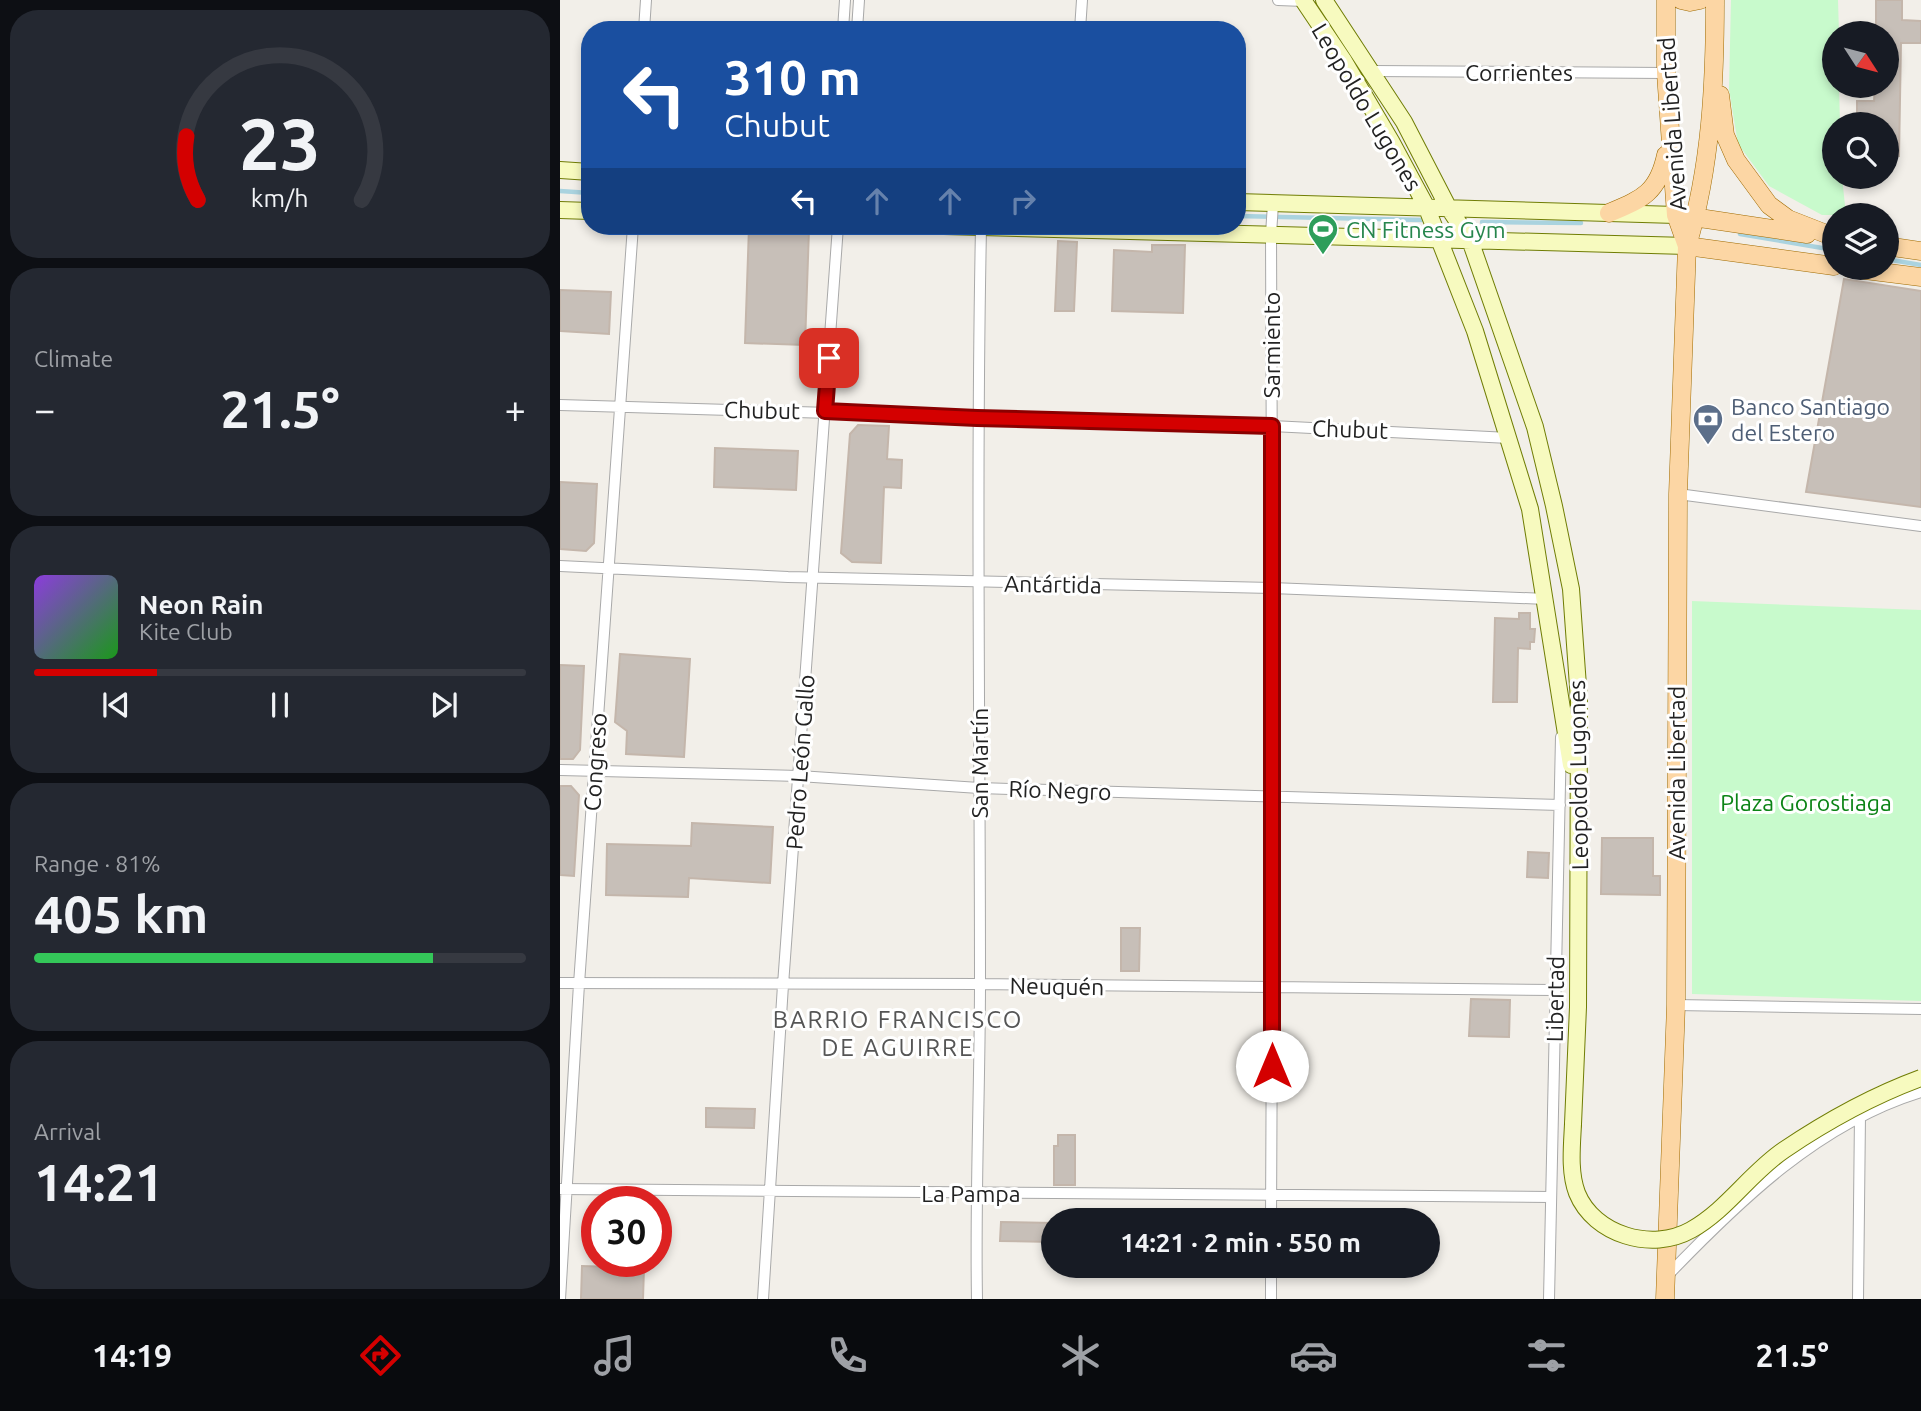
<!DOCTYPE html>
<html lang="en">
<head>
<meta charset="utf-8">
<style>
  :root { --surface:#171b24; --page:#242831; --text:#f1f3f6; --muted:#9ea1a6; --line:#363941; --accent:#d40000 }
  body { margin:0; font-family:Ubuntu,sans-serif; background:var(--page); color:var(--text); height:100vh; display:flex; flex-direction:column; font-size:26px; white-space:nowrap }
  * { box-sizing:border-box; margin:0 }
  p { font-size:23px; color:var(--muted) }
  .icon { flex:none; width:38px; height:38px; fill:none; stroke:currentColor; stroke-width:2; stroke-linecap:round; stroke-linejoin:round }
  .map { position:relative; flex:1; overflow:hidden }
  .drawer { display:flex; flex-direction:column; gap:10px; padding:10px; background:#0d0f14; width:560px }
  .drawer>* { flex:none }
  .guide { position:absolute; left:21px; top:21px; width:665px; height:214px; border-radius:28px; box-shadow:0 4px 10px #0003; background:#1a4fa0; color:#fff; overflow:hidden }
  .needle { width:46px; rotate:126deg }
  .tools { position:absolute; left:1262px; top:21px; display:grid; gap:14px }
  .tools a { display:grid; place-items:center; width:77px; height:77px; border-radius:50%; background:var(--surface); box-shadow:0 4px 10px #0003; font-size:35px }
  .speed { position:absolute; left:21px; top:1186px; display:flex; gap:14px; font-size:35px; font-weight:700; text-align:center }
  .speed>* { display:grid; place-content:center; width:91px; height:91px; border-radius:50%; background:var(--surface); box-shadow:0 4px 10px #0003; line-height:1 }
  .speed .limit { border:10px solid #d22; background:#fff; color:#111 }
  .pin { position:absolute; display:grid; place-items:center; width:60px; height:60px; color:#fff; margin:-30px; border-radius:14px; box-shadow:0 4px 10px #0006 }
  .me { position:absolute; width:77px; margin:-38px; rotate:0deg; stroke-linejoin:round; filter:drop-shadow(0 0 5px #0008) }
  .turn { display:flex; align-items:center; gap:24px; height:147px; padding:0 28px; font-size:32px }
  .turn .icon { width:91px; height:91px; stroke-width:2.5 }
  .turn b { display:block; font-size:49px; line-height:60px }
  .lanes { display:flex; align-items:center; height:66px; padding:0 28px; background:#0003; justify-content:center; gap:35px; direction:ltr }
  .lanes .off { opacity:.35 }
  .big { font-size:52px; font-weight:700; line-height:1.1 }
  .drawer .card { flex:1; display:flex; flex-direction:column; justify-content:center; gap:10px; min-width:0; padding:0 24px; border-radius:28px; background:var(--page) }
  .drawer .dial { align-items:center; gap:0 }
  .dial svg { height:182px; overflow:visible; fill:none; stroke:var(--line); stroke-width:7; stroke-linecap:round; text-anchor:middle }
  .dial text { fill:var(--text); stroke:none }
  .song { display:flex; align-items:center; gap:21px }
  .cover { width:84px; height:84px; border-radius:10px; background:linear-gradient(135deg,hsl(270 70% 55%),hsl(120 70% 35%)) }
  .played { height:7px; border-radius:4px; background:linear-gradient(90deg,var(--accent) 25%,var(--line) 25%) }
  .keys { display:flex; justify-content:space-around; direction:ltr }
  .heat { display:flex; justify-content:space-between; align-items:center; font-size:38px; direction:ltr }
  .charge { height:10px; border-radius:5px; background:linear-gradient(90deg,#34c759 81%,var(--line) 0) }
  .trip { position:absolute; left:481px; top:1208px; width:399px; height:70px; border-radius:35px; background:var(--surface); box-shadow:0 4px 10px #0003; font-weight:700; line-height:70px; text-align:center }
  .tab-bar { display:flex; height:112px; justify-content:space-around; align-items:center; background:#090b0e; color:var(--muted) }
  .tab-bar .icon { width:49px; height:49px }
  .tab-bar .current { color:var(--accent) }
  .tab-bar b { font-size:32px; color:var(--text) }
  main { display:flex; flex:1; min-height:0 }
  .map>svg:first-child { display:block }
</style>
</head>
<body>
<main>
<section class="drawer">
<div class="card dial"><svg viewBox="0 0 100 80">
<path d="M14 69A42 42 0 1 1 86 69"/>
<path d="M14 69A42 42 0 0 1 9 41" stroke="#d40000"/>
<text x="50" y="56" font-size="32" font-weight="700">23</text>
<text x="50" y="72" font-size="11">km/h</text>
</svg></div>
<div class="card"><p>Climate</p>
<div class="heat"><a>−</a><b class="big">21.5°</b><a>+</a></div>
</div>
<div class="card">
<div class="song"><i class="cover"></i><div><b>Neon Rain</b><p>Kite Club</p></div></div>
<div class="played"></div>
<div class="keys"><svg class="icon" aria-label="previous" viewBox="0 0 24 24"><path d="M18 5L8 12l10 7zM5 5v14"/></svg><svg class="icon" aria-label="pause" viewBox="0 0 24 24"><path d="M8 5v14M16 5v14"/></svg><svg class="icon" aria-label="next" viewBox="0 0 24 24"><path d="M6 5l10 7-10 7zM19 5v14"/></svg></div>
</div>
<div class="card"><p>Range · 81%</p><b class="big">405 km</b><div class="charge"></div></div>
<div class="card"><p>Arrival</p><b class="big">14:21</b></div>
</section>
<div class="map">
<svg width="1361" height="1299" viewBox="0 0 1361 1299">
  <rect width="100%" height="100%" fill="#f2efe9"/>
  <!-- park -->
  <path fill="#c8facc" d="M1171,0H1278L1279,33H1274V86H1279L1280,124H1274V177H1282L1286,215H1262L1209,186L1178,144L1169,89Z
    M1132,601L1361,610V1001L1132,994Z"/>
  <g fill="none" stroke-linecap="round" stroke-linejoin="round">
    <!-- stream -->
    <path stroke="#aad3df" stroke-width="4.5" d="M0,191L30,193
      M677,216L863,220
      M922,222L1021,223
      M1180,234L1274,250
      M1326,259L1361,265"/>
  </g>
  <!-- building -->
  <path fill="#c7bfb8" stroke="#c4b6ab" stroke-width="2" d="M1316,0H1342V20L1361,21V43H1341L1339,156H1326V124H1297V101H1314L1315,86H1326V33H1316Z
    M189,227L249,229L245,345L185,343Z
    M498,241L517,242L514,311H495Z
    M592,245H625L623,313L552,311L554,250L592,252Z
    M1284,279L1361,291V507L1246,492Z
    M0,290L51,292L49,334L0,331Z
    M298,425L329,426L327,459L342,460L341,488L324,487L321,563L292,562L281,553L290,434Z
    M155,448L238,451L236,490L154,487Z
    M0,482L37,484L34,543L26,551L0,549Z
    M959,613H970V629H975L974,642H970V649L958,648L957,702H933L935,618L959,619Z
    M60,654L130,659L124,757L66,754L67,731L55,722Z
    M0,665L24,666L20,750L13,759H0Z
    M0,786H11L19,795L14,876L0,875Z
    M132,823L213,827L210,883L129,878L128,897L46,895L47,844L131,846Z
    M1042,838H1093V876H1100V895L1041,894Z
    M968,852L989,853L988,878L967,877Z
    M561,928H580L579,971H561Z
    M911,999L950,1000L949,1037L909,1036Z
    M146,1108L195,1109L194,1128L146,1127Z
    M498,1135H515V1185H494V1146H498Z
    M441,1222L494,1223V1242L440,1241Z
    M22,1266L84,1268L83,1299H21Z"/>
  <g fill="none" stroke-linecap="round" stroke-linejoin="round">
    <!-- street casing -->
    <g stroke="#a9a9a9" stroke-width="12">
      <path id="street" d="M718,0L744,1
        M84,30L86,0
        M283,30L285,0
        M297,30L299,0
        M520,30L522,0
        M812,71L1106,73
        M0,405L712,426L949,438
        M1118,494L1361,526
        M0,566L228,577L712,588L986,599
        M0,770L239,776L419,788L1000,805
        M0,983L420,984L995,990
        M1116,1005L1361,1009
        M0,1189C330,1194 661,1192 991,1197
        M711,1220L713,797L711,234L713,204
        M711,1265V1299
        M1106,1277C1179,1201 1259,1123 1361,1092
        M0,1299L19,984L73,226
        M203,1299L223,985L278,226
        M417,1299C415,1193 420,1087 420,981C420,730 416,479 421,228
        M989,1299L1001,737
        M1298,1299L1300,1115"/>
    </g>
    <!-- secondary casing -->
    <g stroke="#707d05" stroke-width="18">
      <path id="secondary" d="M743,0L784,61L831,141L866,206L915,331L970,509L1011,765
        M764,0L844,122L888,207L910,240L975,427L994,506L1011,589L1019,700L1018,1007L1013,1124
        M0,170L30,172
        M677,202L1116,215
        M0,210L30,211
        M384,226L1127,246"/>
    </g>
    <!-- primary casing -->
    <g stroke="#a06b00" stroke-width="19">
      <path id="primary" d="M1106,0V73L1116,215L1127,246
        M1121,0L1130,2L1140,0
        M1160,95L1165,135L1176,160L1209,205L1228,219L1274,237
        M1049,213C1082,199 1098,193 1106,155
        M1126,216L1247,234
        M1127,246L1274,266
        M1326,246L1361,251
        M1289,268L1361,277
        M1105,1299L1116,1005L1118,494L1127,246C1151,167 1155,82 1155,0"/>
    </g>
    <!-- street -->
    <use href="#street" stroke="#fff" stroke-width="10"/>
    <!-- secondary -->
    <use href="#secondary" stroke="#f7fabf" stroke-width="16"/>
    <!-- primary -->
    <use href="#primary" stroke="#fcd6a4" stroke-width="18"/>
    <!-- secondary-bridge casing -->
    <g stroke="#707d05" stroke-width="18" stroke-linecap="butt">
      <path id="secondary-bridge" d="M1013,1124C1012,1146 1009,1172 1017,1193C1034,1235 1092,1252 1131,1230C1167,1210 1190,1173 1224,1150C1267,1121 1312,1096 1361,1078"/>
    </g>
    <!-- secondary-bridge -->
    <use href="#secondary-bridge" stroke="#f7fabf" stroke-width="16"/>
  </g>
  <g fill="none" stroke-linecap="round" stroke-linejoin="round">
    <!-- route casing -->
    <g stroke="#8a0000" stroke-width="18">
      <path id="route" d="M269,358L265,411L417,418L712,426V1066"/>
    </g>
    <!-- route -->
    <use href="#route" stroke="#d40000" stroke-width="12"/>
  </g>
  <!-- icons -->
  <defs>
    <g id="stadium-pin" transform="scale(1.575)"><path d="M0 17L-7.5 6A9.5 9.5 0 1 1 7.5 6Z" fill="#2e9e5b" stroke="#fff"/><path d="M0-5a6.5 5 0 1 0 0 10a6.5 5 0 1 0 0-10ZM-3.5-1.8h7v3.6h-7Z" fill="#fff"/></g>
    <g id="bank-pin" transform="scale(1.575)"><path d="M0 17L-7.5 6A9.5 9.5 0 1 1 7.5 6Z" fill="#5c6f8a" stroke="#fff"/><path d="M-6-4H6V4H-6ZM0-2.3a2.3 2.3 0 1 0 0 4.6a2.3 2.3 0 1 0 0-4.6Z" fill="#fff"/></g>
  </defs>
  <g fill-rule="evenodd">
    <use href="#stadium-pin" x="763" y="229"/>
    <use href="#bank-pin" x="1148" y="419"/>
  </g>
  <g text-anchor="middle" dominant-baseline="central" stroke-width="6" stroke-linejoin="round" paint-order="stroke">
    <!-- street labels -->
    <g font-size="23" fill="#222" stroke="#fff">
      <text x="959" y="72">Corrientes</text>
      <text transform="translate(807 107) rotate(59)">Leopoldo Lugones</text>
      <text transform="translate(1112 124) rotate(-94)">Avenida Libertad</text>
      <text transform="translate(711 345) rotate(-90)">Sarmiento</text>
      <text transform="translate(202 410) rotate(1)">Chubut</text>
      <text transform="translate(790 429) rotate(2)">Chubut</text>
      <text transform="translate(493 584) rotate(1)">Antártida</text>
      <text transform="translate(35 762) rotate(-86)">Congreso</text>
      <text transform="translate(240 762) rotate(-86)">Pedro León Gallo</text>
      <text transform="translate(419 763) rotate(-90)">San Martín</text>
      <text transform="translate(1116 773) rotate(-90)">Avenida Libertad</text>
      <text transform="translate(1018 775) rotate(-91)">Leopoldo Lugones</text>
      <text transform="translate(500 790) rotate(2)">Río Negro</text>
      <text transform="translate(497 986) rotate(1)">Neuquén</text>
      <text transform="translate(995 999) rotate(-89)">Libertad</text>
      <text x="411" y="1193">La Pampa</text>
    </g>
    <!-- leisure labels -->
    <g font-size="23" fill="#27864d" stroke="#fff" text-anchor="start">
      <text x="786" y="229">CN Fitness Gym</text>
    </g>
    <!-- service labels -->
    <g font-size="23" fill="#4e5e75" stroke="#fff" text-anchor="start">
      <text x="1171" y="406">Banco Santiago<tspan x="1171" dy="26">del Estero</tspan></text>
    </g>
    <!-- park labels -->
    <g font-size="23" fill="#0c8416" stroke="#fff">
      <text x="1246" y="802">Plaza Gorostiaga</text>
    </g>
    <!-- neighbourhood labels -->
    <g font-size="24" letter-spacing="2" fill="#555" stroke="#fff">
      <text x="338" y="1019">BARRIO FRANCISCO<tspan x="338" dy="28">DE AGUIRRE</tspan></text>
    </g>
  </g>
</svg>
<div class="tools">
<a><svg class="needle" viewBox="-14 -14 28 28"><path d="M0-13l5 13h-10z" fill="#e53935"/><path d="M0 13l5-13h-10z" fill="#9ea1a6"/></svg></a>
<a><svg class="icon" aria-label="search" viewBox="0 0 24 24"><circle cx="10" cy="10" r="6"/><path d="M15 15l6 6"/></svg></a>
<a><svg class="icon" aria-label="layers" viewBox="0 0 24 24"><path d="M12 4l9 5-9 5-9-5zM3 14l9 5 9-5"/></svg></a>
</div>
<div class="speed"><div class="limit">30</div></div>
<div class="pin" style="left:269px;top:358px;background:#d93025"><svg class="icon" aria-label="arrive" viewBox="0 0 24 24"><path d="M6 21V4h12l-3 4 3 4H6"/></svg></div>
<svg class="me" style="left:712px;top:1066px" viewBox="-20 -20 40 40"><circle r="19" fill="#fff"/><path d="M0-13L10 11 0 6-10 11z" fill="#d40000"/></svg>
<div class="trip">14:21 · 2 min · 550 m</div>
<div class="guide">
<div class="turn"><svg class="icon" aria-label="left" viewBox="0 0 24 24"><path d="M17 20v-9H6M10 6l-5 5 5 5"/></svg><div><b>310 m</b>Chubut</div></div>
<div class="lanes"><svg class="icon" aria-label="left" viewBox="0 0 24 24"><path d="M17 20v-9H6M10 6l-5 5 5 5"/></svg><svg class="icon off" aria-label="ahead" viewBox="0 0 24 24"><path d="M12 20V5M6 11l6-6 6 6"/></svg><svg class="icon off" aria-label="ahead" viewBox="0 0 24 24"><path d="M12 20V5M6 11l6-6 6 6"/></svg><svg class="icon off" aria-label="right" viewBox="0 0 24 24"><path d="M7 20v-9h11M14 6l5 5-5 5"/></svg></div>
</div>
</div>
</main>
<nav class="tab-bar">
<b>14:19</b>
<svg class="icon current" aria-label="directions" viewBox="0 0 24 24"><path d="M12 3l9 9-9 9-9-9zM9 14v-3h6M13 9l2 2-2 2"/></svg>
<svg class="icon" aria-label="music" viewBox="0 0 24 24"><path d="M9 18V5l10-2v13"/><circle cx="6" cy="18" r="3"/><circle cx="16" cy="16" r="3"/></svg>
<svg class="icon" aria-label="phone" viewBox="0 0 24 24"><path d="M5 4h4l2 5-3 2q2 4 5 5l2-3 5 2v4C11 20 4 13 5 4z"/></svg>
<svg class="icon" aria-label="climate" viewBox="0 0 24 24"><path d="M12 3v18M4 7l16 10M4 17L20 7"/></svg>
<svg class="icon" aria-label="car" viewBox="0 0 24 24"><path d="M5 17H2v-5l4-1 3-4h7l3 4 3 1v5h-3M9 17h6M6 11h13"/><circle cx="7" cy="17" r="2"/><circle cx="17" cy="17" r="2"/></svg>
<svg class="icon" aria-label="filters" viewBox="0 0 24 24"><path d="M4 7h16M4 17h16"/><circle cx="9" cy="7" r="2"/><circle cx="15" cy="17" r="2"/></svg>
<b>21.5°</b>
</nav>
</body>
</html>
